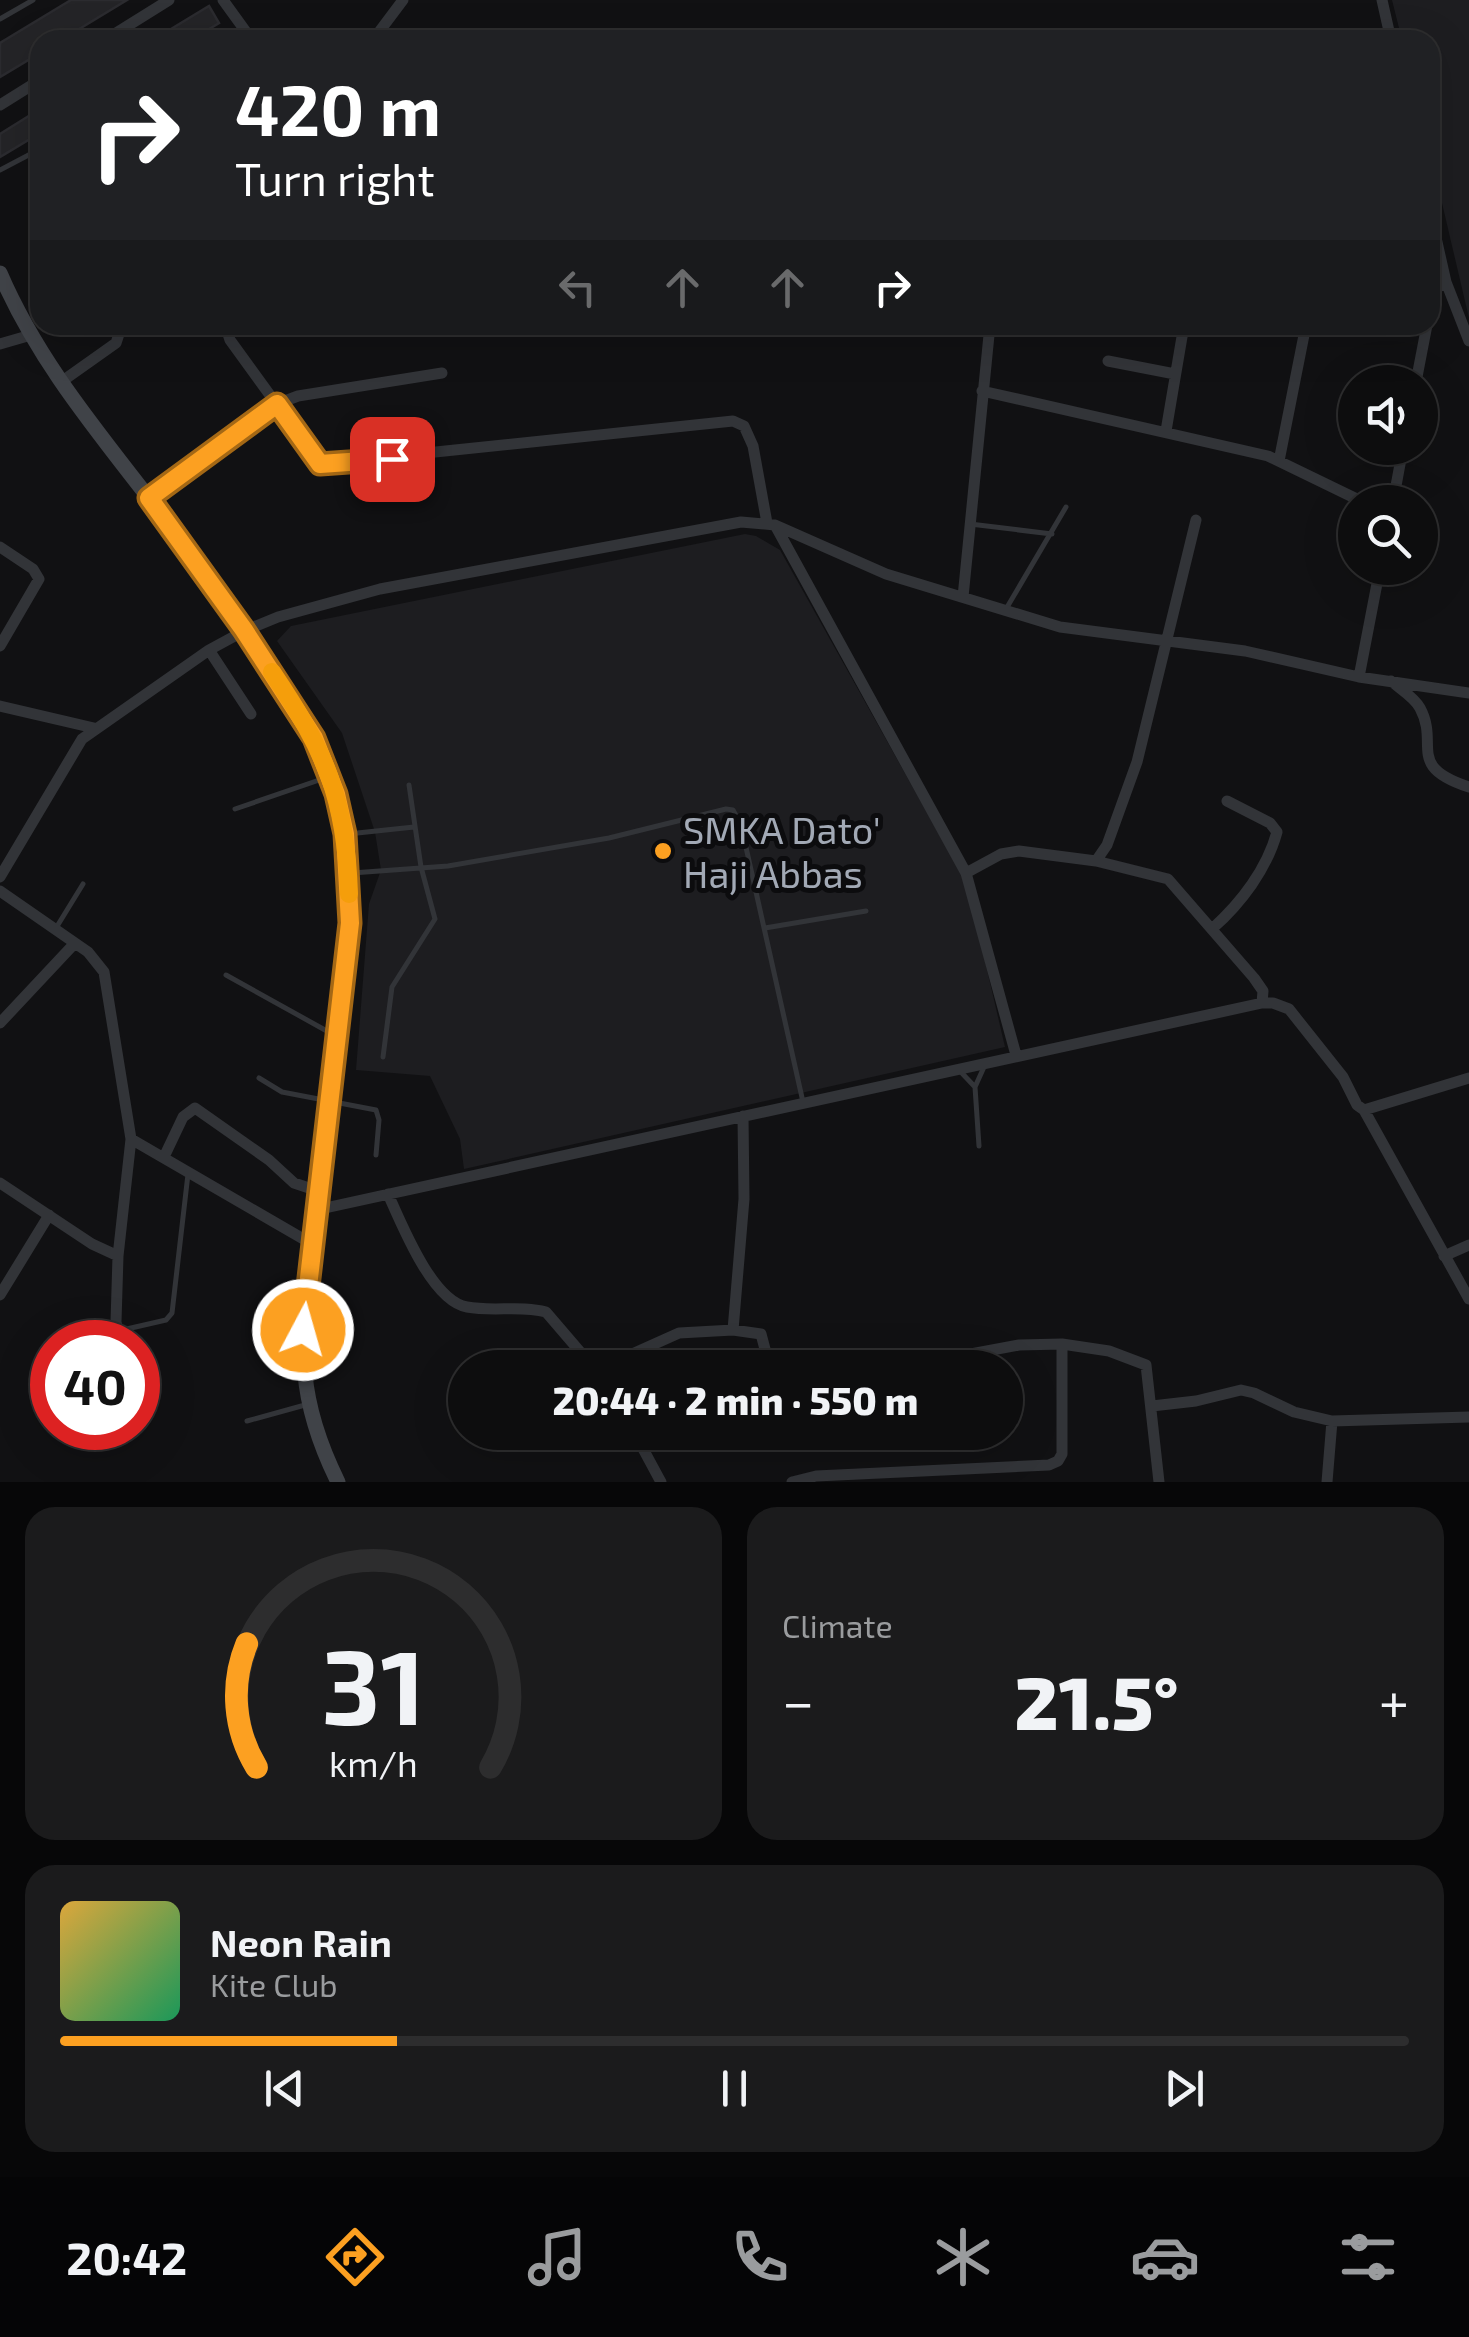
<!DOCTYPE html>
<html lang="en">
<head>
<meta charset="utf-8">
<style>
  :root { --surface:#0d0d0e; --page:#1b1b1c; --text:#f1f3f6; --muted:#9a9c9e; --line:#2d2d2e; --accent:#fca021 }
  body { margin:0; font-family:"Exo 2",sans-serif; background:var(--page); color:var(--text); height:100vh; display:flex; flex-direction:column; font-size:38px; white-space:nowrap }
  * { box-sizing:border-box; margin:0 }
  p { font-size:32px; color:var(--muted) }
  .icon { flex:none; width:55px; height:55px; fill:none; stroke:currentColor; stroke-width:2; stroke-linecap:round; stroke-linejoin:round }
  .map { position:relative; height:1482px; overflow:hidden }
  .drawer { display:flex; flex-direction:column; gap:25px; padding:25px; background:#070708; flex:1 }
  .drawer>* { flex:none }
  .banner { position:absolute; left:30px; top:30px; width:1410px; height:305px; border-radius:30px; box-shadow:0 10px 40px #0002,0 0 0 2px var(--line); background:#202124; color:#fff; overflow:hidden }
  .tools { position:absolute; left:1338px; top:365px; display:grid; gap:20px }
  .tools a { display:grid; place-items:center; width:100px; height:100px; border-radius:50%; background:var(--surface); box-shadow:0 10px 40px #0002,0 0 0 2px var(--line); font-size:50px }
  .speed { position:absolute; left:30px; top:1320px; display:flex; gap:20px; font-size:50px; font-weight:700; text-align:center }
  .speed>* { display:grid; place-content:center; width:130px; height:130px; border-radius:50%; background:var(--surface); box-shadow:0 10px 40px #0002,0 0 0 2px var(--line); line-height:1 }
  .speed .limit { border:15px solid #d22; background:#fff; color:#111 }
  .pin { position:absolute; display:grid; place-items:center; width:85px; height:85px; color:#fff; margin:-42px; border-radius:20px; box-shadow:0 5px 15px #0006 }
  .me { position:absolute; width:110px; margin:-55px; rotate:6deg; stroke-linejoin:round; filter:drop-shadow(0 0 8px #0008) }
  .turn { display:flex; align-items:center; gap:35px; height:210px; padding:0 40px; font-size:45px }
  .turn .icon { width:130px; height:130px; stroke-width:2.5 }
  .turn b { display:block; font-size:70px; line-height:85px }
  .lanes { display:flex; align-items:center; height:95px; padding:0 40px; background:#0003; justify-content:center; gap:50px; direction:ltr }
  .lanes .off { opacity:.35 }
  .big { font-size:75px; font-weight:800; line-height:1.1 }
  .drawer .card { flex:1; display:flex; flex-direction:column; justify-content:center; gap:15px; min-width:0; padding:0 35px; border-radius:30px; background:var(--page) }
  .drawer .dial { align-items:center; gap:0 }
  .dial svg { height:260px; overflow:visible; fill:none; stroke:var(--line); stroke-width:7; stroke-linecap:round; text-anchor:middle }
  .dial text { fill:var(--text); stroke:none }
  .song { display:flex; align-items:center; gap:30px }
  .cover { width:120px; height:120px; border-radius:15px; background:linear-gradient(135deg,hsl(40 70% 55%),hsl(150 70% 35%)) }
  .played { height:10px; border-radius:5px; background:linear-gradient(90deg,var(--accent) 25%,var(--line) 25%) }
  .keys { display:flex; justify-content:space-around; direction:ltr }
  .heat { display:flex; justify-content:space-between; align-items:center; font-size:55px; direction:ltr }
  .drawer .tiles { flex:1; display:grid; gap:25px; grid-template-columns:1fr 1fr }
  .card:last-child { grid-column:span 2 }
  .trip { position:absolute; left:448px; top:1350px; width:575px; height:100px; border-radius:50px; background:var(--surface); box-shadow:0 10px 40px #0002,0 0 0 2px var(--line); font-weight:800; line-height:100px; text-align:center }
  .tabs { display:flex; height:160px; justify-content:space-around; align-items:center; background:#050506; color:var(--muted) }
  .tabs .icon { width:70px; height:70px }
  .tabs .selected { color:var(--accent) }
  .tabs b { font-size:45px; color:var(--text) }
  .map>svg:first-child { display:block }
</style>
</head>
<body>
<div class="map">
<svg width="1469" height="1482" viewBox="0 0 1469 1482">
  <rect width="100%" height="100%" fill="#111113"/>
  <!-- built -->
  <path fill="#1d1d20" d="M1392,0H1469V318L1430,152V40H1402Z
    M745,534L756,536L780,550L967,884L1005,1047L464,1169L460,1139L430,1076L356,1070L369,904L381,870L375,832L342,733L277,641L291,626Z"/>
  <!-- building -->
  <path fill="#242427" stroke="#2b2b2f" stroke-width="2.5" d="M71,0H127L61,40H40V53L0,77V43Z
    M209,6L219,23L191,40H153Z
    M40,109V133L0,157V134Z"/>
  <g fill="none" stroke-linecap="round" stroke-linejoin="round">
    <!-- lane -->
    <path stroke="#323438" stroke-width="5" d="M0,19L33,0
      M0,170L40,149
      M151,496L275,405
      M970,524L1052,534
      M1006,609L1066,507
      M235,809L328,777
      M348,834L414,827
      M352,873L448,866L609,838L726,809L733,810L741,825L803,1102
      M56,928L83,884
      M765,928L866,911
      M226,975L334,1035
      M383,1057L392,987L435,919L421,867L409,785
      M959,1070L975,1087L979,1146
      M259,1078L282,1092L376,1110L379,1120L376,1155
      M975,1087L984,1067
      M118,1331L166,1320L172,1313L188,1174
      M247,1421L305,1405"/>
    <!-- street -->
    <path stroke="#323438" stroke-width="11" d="M223,0L252,40
      M1382,0L1391,40
      M105,40L169,0
      M373,40L403,0
      M0,105L40,80
      M1430,211L1446,282L1469,341
      M1430,293L1446,282
      M225,325L230,340L320,464L733,421L744,426L753,446L767,523
      M0,344L31,335
      M1108,361L1175,374
      M61,382L116,343L122,325
      M1416,382L1427,325
      M982,391L1268,456L1363,502
      M277,404L298,396L442,373
      M1166,431L1184,325
      M1279,461L1306,325
      M1393,502L1403,448
      M775,525L966,873L1016,1055
      M0,547L33,569L39,579L0,646
      M963,597L990,325
      M209,650L251,714
      M1359,677L1380,568
      M1391,681C1400,689 1414,697 1420,708C1440,745 1405,766 1469,787
      M0,706L94,728
      M1096,861L1168,879L1254,978L1263,991L1262,1003
      M966,873L1001,854L1019,851L1096,861L1107,845L1137,762L1196,520
      M0,877L82,739L209,650L244,631L278,617L380,589L741,522L775,525L886,574L1060,627L1245,651L1359,677L1469,693
      M0,891L88,952L104,972L131,1139L118,1256L116,1322L121,1342
      M1213,928C1241,903 1267,869 1277,832L1270,823L1227,801
      M0,1023L75,943
      M1364,1110L1469,1299
      M131,1139L312,1244
      M164,1157L183,1117L195,1108L269,1160L294,1183L318,1191
      M0,1183L92,1244L118,1256
      M388,1194C402,1225 432,1301 467,1307C493,1312 521,1305 546,1312L594,1368
      M316,1210L1262,1003H1273L1289,1009L1343,1077L1357,1105L1364,1110L1469,1078
      M1444,1256L1469,1245
      M0,1295L49,1215
      M733,1330L744,1199L743,1116
      M601,1368L679,1333L733,1330L761,1334L770,1368
      M896,1368L1019,1345L1062,1344
      M1152,1406L1196,1401L1241,1390L1254,1393L1294,1412L1332,1421L1469,1417
      M634,1432L661,1482
      M792,1482L816,1476L1049,1465L1058,1461L1062,1454V1344L1109,1351L1146,1365L1159,1482
      M1327,1482L1332,1421"/>
    <!-- secondary -->
    <path stroke="#404348" stroke-width="15" d="M0,273C36,357 93,426 148,497C199,565 247,635 294,705C367,820 351,915 336,1042C327,1110 319,1178 312,1246C302,1342 293,1391 338,1482"/>
  </g>
  <g fill="none" stroke-linecap="round" stroke-linejoin="round">
    <!-- route casing -->
    <g stroke="#a46815" stroke-width="25">
      <path id="route" d="M303,1330L350,923L345,834L336,794L314,738L244,630L149,498L277,404L320,464L392,459"/>
    </g>
    <!-- route -->
    <use href="#route" stroke="#fca021" stroke-width="18"/>
    <!-- slow -->
    <path stroke="#f59e0b" stroke-width="18" d="M272,672C325,751 346,797 349,894"/>
  </g>
  <!-- markers -->
  <circle fill="#fca021" stroke="#0c0c0e" stroke-width="4" cx="663" cy="851" r="10"/>
  <g text-anchor="middle" dominant-baseline="central" stroke-width="10" stroke-linejoin="round" paint-order="stroke">
    <!-- poi labels -->
    <g font-size="38" fill="#a2a9b5" stroke="#0c0c0e" text-anchor="start">
      <text x="683" y="829">SMKA Dato'<tspan x="683" dy="44">Haji Abbas</tspan></text>
    </g>
  </g>
</svg>
<div class="tools">
<a><svg class="icon" aria-label="sound" viewBox="0 0 24 24"><path d="M4 9h4l5-4v14l-5-4H4zM17 9q2 3 0 6"/></svg></a>
<a><svg class="icon" aria-label="search" viewBox="0 0 24 24"><circle cx="10" cy="10" r="6"/><path d="M15 15l6 6"/></svg></a>
</div>
<div class="speed"><div class="limit">40</div></div>
<div class="pin" style="left:392px;top:459px;background:#d93025"><svg class="icon" aria-label="arrive" viewBox="0 0 24 24"><path d="M6 21V4h12l-3 4 3 4H6"/></svg></div>
<svg class="me" style="left:303px;top:1330px" viewBox="-20 -20 40 40"><circle r="17" fill="#fca021" stroke="#fff" stroke-width="3"/><path d="M0-11L8 9 0 5-8 9z" fill="#fff"/></svg>
<div class="trip">20:44 · 2 min · 550 m</div>
<div class="banner">
<div class="turn"><svg class="icon" aria-label="right" viewBox="0 0 24 24"><path d="M7 20v-9h11M14 6l5 5-5 5"/></svg><div><b>420 m</b>Turn right</div></div>
<div class="lanes"><svg class="icon off" aria-label="left" viewBox="0 0 24 24"><path d="M17 20v-9H6M10 6l-5 5 5 5"/></svg><svg class="icon off" aria-label="ahead" viewBox="0 0 24 24"><path d="M12 20V5M6 11l6-6 6 6"/></svg><svg class="icon off" aria-label="ahead" viewBox="0 0 24 24"><path d="M12 20V5M6 11l6-6 6 6"/></svg><svg class="icon" aria-label="right" viewBox="0 0 24 24"><path d="M7 20v-9h11M14 6l5 5-5 5"/></svg></div>
</div>
</div>
<section class="drawer">
<div class="tiles">
<div class="card dial"><svg viewBox="0 0 100 80">
<path d="M14 69A42 42 0 1 1 86 69"/>
<path d="M14 69A42 42 0 0 1 11 31" stroke="#fca021"/>
<text x="50" y="56" font-size="32" font-weight="700">31</text>
<text x="50" y="72" font-size="11">km/h</text>
</svg></div>
<div class="card"><p>Climate</p>
<div class="heat"><a>−</a><b class="big">21.5°</b><a>+</a></div>
</div>
<div class="card">
<div class="song"><i class="cover"></i><div><b>Neon Rain</b><p>Kite Club</p></div></div>
<div class="played"></div>
<div class="keys"><svg class="icon" aria-label="previous" viewBox="0 0 24 24"><path d="M18 5L8 12l10 7zM5 5v14"/></svg><svg class="icon" aria-label="pause" viewBox="0 0 24 24"><path d="M8 5v14M16 5v14"/></svg><svg class="icon" aria-label="next" viewBox="0 0 24 24"><path d="M6 5l10 7-10 7zM19 5v14"/></svg></div>
</div>
</div>
</section>
<nav class="tabs">
<b>20:42</b>
<svg class="icon selected" aria-label="directions" viewBox="0 0 24 24"><path d="M12 3l9 9-9 9-9-9zM9 14v-3h6M13 9l2 2-2 2"/></svg>
<svg class="icon" aria-label="music" viewBox="0 0 24 24"><path d="M9 18V5l10-2v13"/><circle cx="6" cy="18" r="3"/><circle cx="16" cy="16" r="3"/></svg>
<svg class="icon" aria-label="phone" viewBox="0 0 24 24"><path d="M5 4h4l2 5-3 2q2 4 5 5l2-3 5 2v4C11 20 4 13 5 4z"/></svg>
<svg class="icon" aria-label="climate" viewBox="0 0 24 24"><path d="M12 3v18M4 7l16 10M4 17L20 7"/></svg>
<svg class="icon" aria-label="car" viewBox="0 0 24 24"><path d="M5 17H2v-5l4-1 3-4h7l3 4 3 1v5h-3M9 17h6M6 11h13"/><circle cx="7" cy="17" r="2"/><circle cx="17" cy="17" r="2"/></svg>
<svg class="icon" aria-label="filters" viewBox="0 0 24 24"><path d="M4 7h16M4 17h16"/><circle cx="9" cy="7" r="2"/><circle cx="15" cy="17" r="2"/></svg>
</nav>
</body>
</html>
